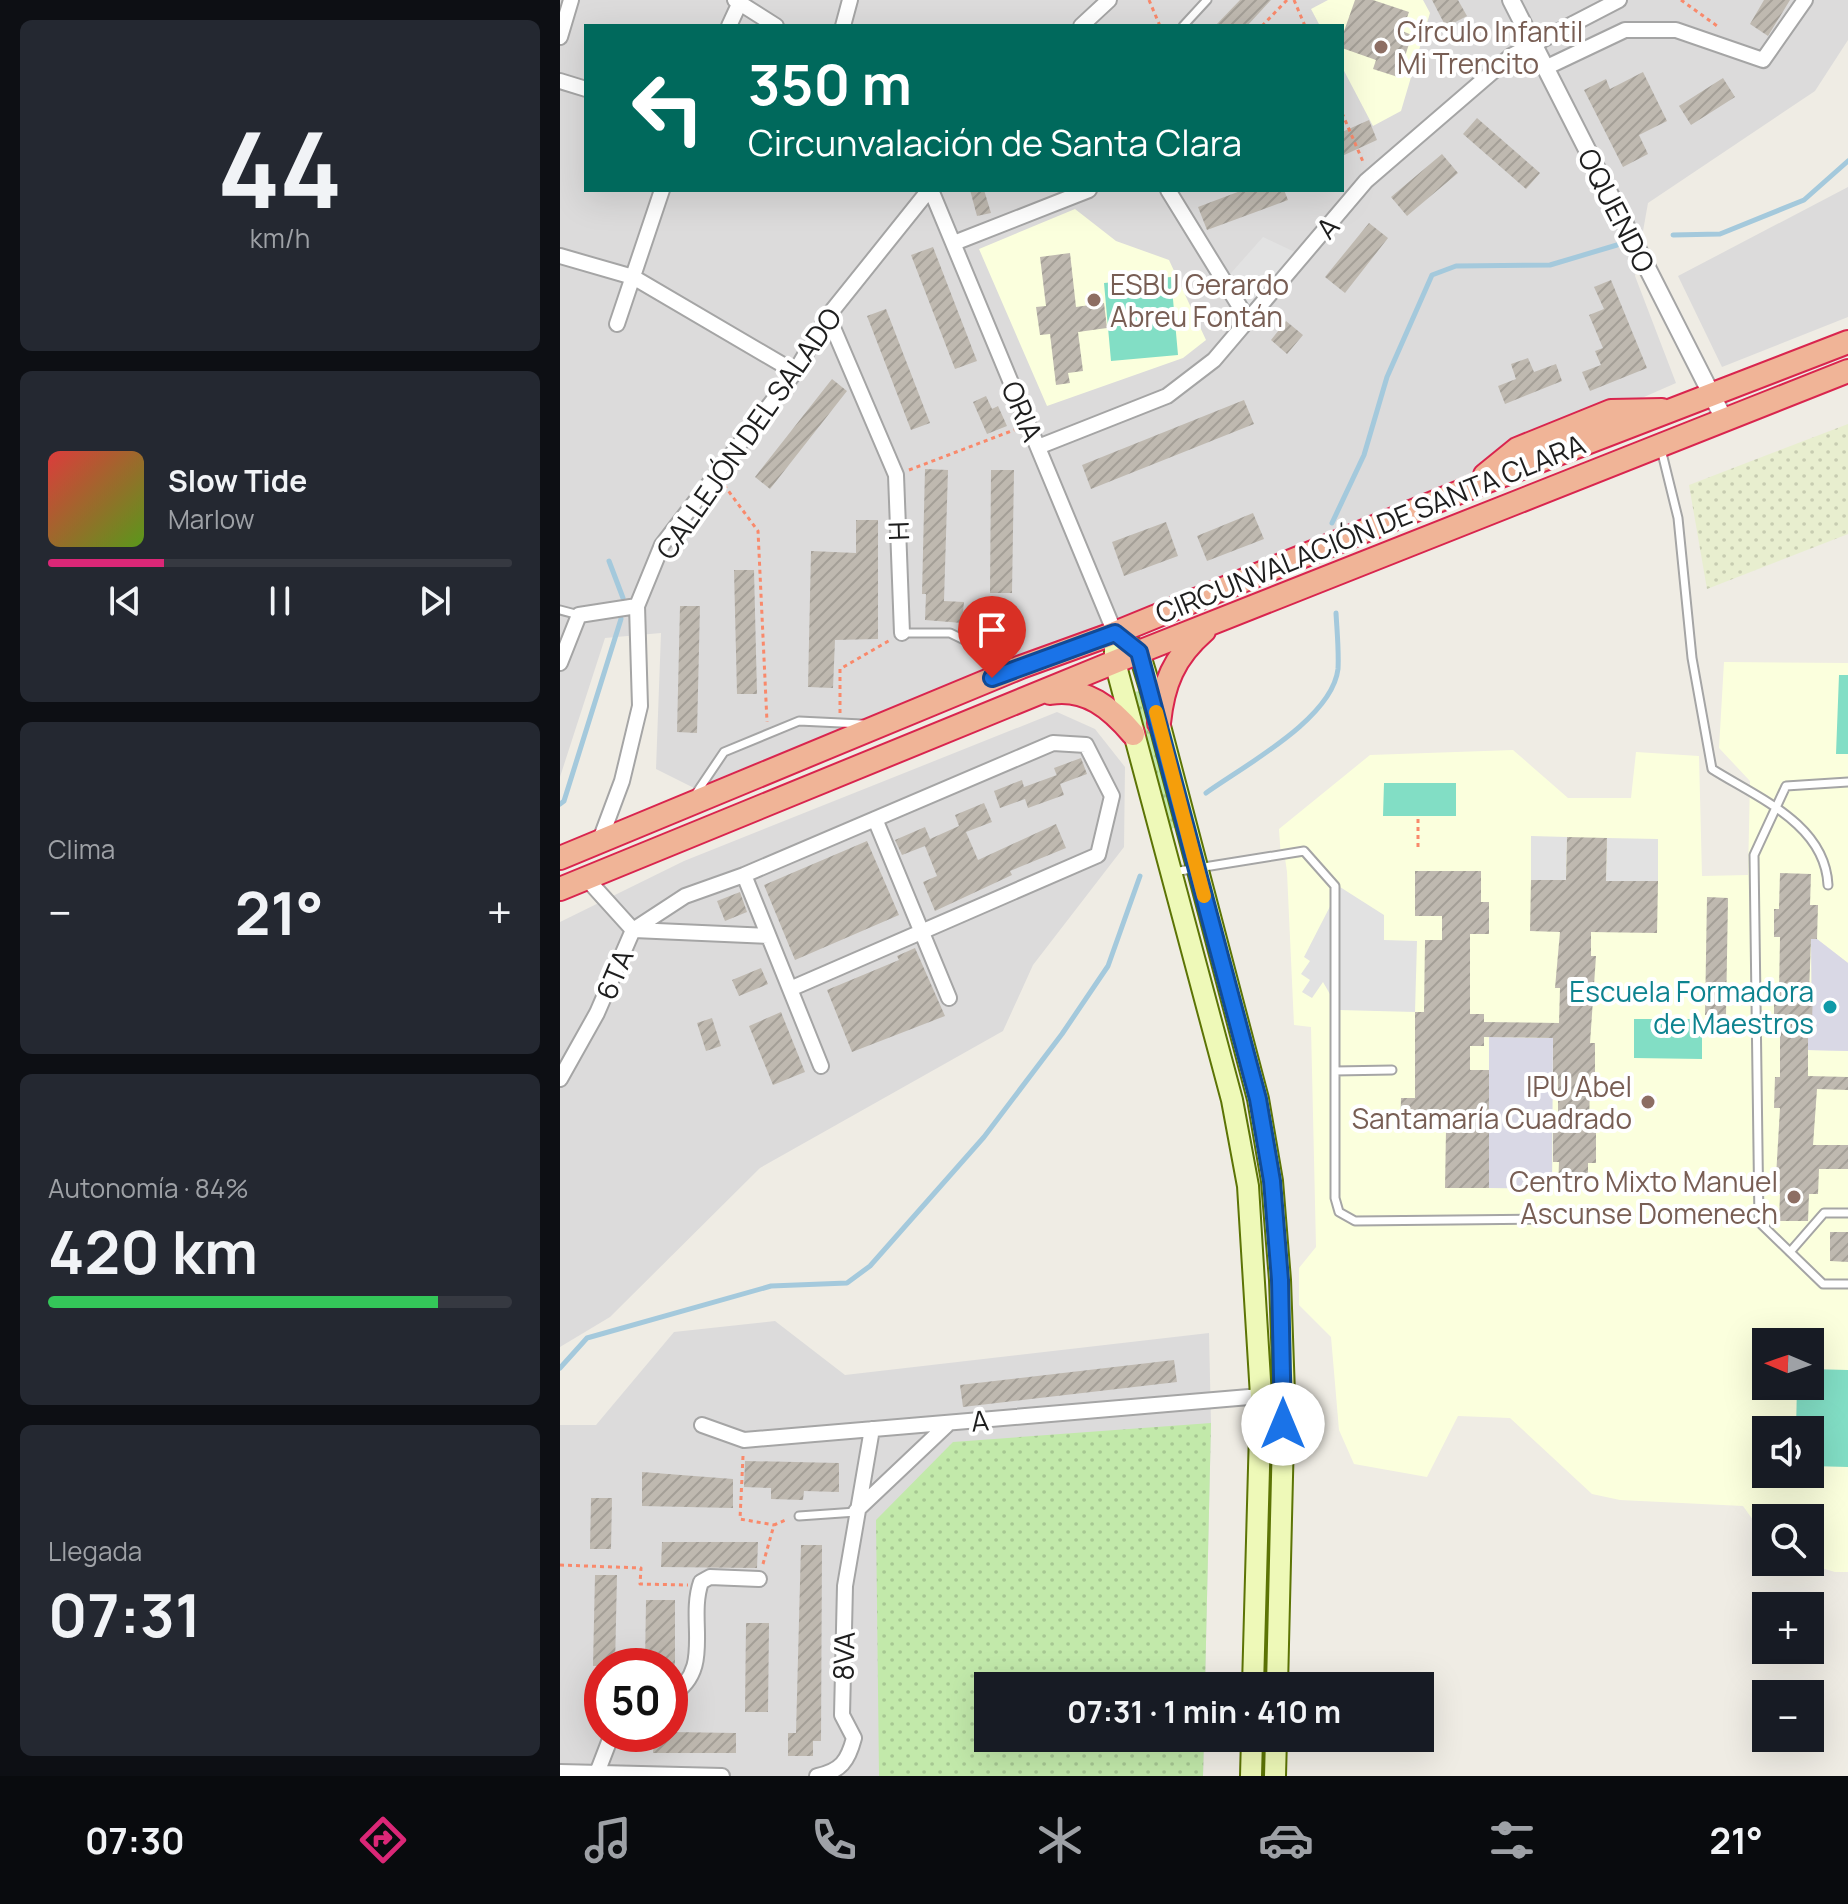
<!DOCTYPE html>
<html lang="es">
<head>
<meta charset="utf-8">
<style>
  :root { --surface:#171b24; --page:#242831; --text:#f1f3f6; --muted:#9ea1a6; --line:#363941; --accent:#db2777 }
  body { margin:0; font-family:Manrope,sans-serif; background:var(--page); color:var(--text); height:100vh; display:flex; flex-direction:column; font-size:30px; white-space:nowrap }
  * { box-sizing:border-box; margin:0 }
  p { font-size:26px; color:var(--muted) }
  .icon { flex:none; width:44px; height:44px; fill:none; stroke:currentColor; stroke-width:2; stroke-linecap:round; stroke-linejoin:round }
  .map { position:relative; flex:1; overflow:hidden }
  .side { display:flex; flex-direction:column; gap:20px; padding:20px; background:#0d0f14; width:560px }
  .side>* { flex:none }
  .top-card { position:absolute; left:24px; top:24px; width:760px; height:168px; border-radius:0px; box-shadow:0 8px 32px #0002; background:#00695c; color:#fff; overflow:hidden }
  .needle { width:52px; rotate:272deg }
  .buttons { position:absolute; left:1192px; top:1328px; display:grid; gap:16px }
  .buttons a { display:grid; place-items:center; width:72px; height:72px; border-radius:0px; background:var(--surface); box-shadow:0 8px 32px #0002; font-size:40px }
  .speed { position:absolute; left:24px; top:1648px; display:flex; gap:16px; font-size:40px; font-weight:700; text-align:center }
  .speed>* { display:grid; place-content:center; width:104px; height:104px; border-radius:50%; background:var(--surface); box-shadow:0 8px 32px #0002; line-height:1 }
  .speed .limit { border:12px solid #d22; background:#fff; color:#111 }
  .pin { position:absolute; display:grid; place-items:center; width:68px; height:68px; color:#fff; margin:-82px -34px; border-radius:50% 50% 50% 0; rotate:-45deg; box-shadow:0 0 8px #0007 }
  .pin .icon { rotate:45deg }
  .me { position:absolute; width:88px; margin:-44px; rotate:0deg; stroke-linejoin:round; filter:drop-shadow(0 0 6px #0008) }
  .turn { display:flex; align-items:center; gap:28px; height:168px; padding:0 32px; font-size:36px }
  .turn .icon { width:104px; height:104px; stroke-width:2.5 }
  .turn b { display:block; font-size:56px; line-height:68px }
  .big { font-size:60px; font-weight:700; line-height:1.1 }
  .side .card { flex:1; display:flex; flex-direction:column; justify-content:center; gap:12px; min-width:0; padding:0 28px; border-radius:12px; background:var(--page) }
  .side .dial { align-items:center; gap:0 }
  .dial b { font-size:104px; line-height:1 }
  .song { display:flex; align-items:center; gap:24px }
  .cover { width:96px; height:96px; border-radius:12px; background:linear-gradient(135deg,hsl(0 70% 55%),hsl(90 70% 35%)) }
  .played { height:8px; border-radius:4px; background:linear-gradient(90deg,var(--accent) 25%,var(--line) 25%) }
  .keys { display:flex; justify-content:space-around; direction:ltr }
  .heat { display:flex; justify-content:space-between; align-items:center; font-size:44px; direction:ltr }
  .charge { height:12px; border-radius:6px; background:linear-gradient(90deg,#34c759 84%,var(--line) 0) }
  .trip { position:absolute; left:414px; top:1672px; width:460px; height:80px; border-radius:0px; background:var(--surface); box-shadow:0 8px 32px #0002; font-weight:700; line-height:80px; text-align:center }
  .menu { display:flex; height:128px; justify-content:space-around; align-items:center; background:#090b0e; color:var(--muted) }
  .menu .icon { width:56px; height:56px }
  .menu .active { color:var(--accent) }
  .menu b { font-size:36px; color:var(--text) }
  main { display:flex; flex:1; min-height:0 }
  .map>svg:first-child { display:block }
</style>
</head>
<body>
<main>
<section class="side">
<div class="card dial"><b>44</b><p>km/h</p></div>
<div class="card">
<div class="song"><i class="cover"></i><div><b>Slow Tide</b><p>Marlow</p></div></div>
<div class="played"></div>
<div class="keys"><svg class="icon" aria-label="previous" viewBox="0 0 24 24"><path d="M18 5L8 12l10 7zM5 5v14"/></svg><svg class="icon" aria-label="pause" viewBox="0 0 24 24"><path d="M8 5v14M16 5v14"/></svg><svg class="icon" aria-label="next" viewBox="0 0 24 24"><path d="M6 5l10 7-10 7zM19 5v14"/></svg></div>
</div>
<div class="card"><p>Clima</p>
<div class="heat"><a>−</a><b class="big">21°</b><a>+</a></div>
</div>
<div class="card"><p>Autonomía · 84%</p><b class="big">420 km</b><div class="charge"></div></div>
<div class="card"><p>Llegada</p><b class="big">07:31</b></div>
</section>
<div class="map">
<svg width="1288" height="1776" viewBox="0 0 1288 1776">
  <defs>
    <pattern id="farmland-dots" width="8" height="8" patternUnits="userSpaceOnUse" patternTransform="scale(2)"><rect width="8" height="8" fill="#e8eecf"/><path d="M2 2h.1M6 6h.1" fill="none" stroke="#c7ccb1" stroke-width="1.8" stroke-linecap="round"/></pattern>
    <pattern id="grass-dots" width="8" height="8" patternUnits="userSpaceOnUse" patternTransform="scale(2)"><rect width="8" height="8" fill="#c2e9aa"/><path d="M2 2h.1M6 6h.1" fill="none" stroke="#a6c792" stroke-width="1.8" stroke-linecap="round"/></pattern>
    <pattern id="building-hatch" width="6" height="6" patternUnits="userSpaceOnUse" patternTransform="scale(2)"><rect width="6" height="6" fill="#bfb9b0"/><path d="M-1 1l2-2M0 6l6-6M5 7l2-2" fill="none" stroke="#a49f97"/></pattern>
  </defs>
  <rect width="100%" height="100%" fill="#efece4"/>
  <!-- residential -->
  <path fill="#dcdbdb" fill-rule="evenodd" d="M0,0H1288V40L1255,91L1088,203L1075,276L1116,383L755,541L134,788L96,769L101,633L45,638L0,777ZM26,26H782V190H26Z
    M1288,187V317L1162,367L1118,276Z
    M497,712L535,729L565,767L564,847L473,965L443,1031L200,1168L50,1317L0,1347V922L124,861Z
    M215,1321L285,1375L649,1333L651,1423L645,1686H428V1738H644L643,1776H0V1425H36L114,1332ZM42,1666H110V1734H42Z"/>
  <!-- education -->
  <path fill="#fbffdd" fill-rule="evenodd" d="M768,0H863L870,13L841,111L813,126L782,67V26H760L751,9Z
    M515,209L556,241L609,260L646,340L623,358L487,406L419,249Z
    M1164,662L1288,663V963L1257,939H1251L1252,1021H1249L1248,1050L1288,1051V1572H1275L1241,1562H1250V1518H1206V1538L1183,1506L1060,1500L1032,1494L950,1418L898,1416L867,1477L794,1464L779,1430L771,1337L739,1305V1268L756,1247L751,1027L734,1025L727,872L725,858H721L719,829L810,755L953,750L1008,798H1071L1076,752L1139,756L1142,876L1188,875L1190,781L1159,748ZM1206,1342H1250V1386H1206ZM1206,1430H1250V1474H1206Z"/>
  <!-- farmland -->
  <path fill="url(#farmland-dots)" d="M1288,424V534L1147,589L1129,485Z"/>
  <!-- grass -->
  <path fill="url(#grass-dots)" d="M581,691L617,827L611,829L573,692Z
    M651,1423L645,1686H428V1738H644L643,1776H319L316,1520L393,1442Z"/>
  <!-- pitch -->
  <path fill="#82dec5" d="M611,277L618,355L551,361L544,283Z
    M1279,675H1288V754H1276Z
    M824,783H896V816H823Z
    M1074,1019H1142V1059L1074,1058Z
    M1250,1369L1288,1370V1467L1250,1466V1430H1236L1237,1386H1250Z"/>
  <!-- parking -->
  <path fill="#e2e2e2" d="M703,237L743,256L688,320L664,281Z
    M971,836L1007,837L1006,880H971Z
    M1047,838L1098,839V881H1046Z
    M780,887L824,915V940L857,941L855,1012L779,1010L763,982L752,998L742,992L750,980L741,974L750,961L744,957Z"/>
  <!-- plaza -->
  <path fill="#d9d8e5" d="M1251,939H1257L1288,963V1051L1247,1050L1248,1021H1252Z
    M929,1037L993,1038L992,1189L929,1188Z"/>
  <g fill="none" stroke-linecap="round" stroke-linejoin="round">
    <!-- stream -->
    <path stroke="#a4c9dc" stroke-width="5" d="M1113,235L1160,234L1244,200L1288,161
      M772,523L804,455L827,377L872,275L896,266L990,265L1057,245
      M49,561L63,598
      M646,793C685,765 772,719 778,669C779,651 777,631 776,613
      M0,804L4,801L61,619
      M0,1368L27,1338L211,1286L287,1283L310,1266L424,1137L502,1034L548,966L580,876"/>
  </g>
  <!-- building -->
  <path fill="url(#building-hatch)" d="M680,0H711L687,26H655Z
    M795,0H813L849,12L842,31L852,35L838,77L813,69L816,60L782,48V37Z
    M872,0H898L907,16L886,27Z
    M1204,0H1230L1208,36L1190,24Z
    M1083,72L1107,121L1079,135L1088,154L1063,167L1024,90L1046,79L1050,89Z
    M1163,78L1175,97L1131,125L1119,106Z
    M917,118L980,173L966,189L903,134Z
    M809,120L817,140L782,156V132Z
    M882,154L898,173L847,216L831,197Z
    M410,190H424L431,213L417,216Z
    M683,190H724L728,200L647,230L638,207Z
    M809,223L828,238L785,293L765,277Z
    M373,247L417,361L395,369L351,255Z
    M510,253L516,307L544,303L547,328L518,332L523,371L508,373L510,383L496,385L490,334L480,335L476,307L486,306L480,257Z
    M1051,280L1087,368L1030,391L1022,372L1041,365L1035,351L1043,348L1029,315L1044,309L1034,287Z
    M326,309L370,423L351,430L307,316Z
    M726,321L743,335L727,354L711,340Z
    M968,358L974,372L996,364L1002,381L945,404L938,386L956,379L951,364Z
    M272,379L287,391L210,489L195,477Z
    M426,396L432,409L438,406L447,426L427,434L413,402Z
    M684,400L694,424L531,489L522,465Z
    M365,469L388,470L384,601L404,602L402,623L365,620L366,594H362Z
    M431,470H454L452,593H430Z
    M693,513L704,539L647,561L637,536Z
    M296,520H318V639L275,640L273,688L248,687L251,551L296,553Z
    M606,522L618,556L564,576L552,542Z
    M174,570H194L197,694H177Z
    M120,606H140L137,733L117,732Z
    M521,758L527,774L500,784L494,768Z
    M497,775L504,795L468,808L465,799L440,808L434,791L462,780L464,787Z
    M424,803L432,822L406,832L418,860L496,824L506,848L450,871L452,875L375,911L363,882L377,876L365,846L342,855L335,840L365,827L370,839L399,826L395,815Z
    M1007,837L1047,838L1046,881H1098L1097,933L1031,932V956H1036L1030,1043H1035V1077L1030,1076L1029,1132H1036V1163H1028V1189H998L999,1162H993V1129H998V1075H993V1038L924,1037V1046H910V1070H929V1188H885L886,1130L840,1129L841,1098H855V1012H864L865,940H882V916H855V871H921V902H929V934H910V1014H924V1022L999,1023L1000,988H995L1000,932L970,931L971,880H1006Z
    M307,841L339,915L235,960L204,885Z
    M1220,873L1251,874L1250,905H1258L1257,939H1251L1249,993H1253L1252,1021H1248V1076L1288,1077V1090L1257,1089L1253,1145H1288V1169H1259L1258,1194H1249L1248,1221H1219L1220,1194H1215L1220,1108H1214L1215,1077H1220V1021H1214V992H1219L1220,937H1214V909H1219Z
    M180,892L187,912L165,921L157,901Z
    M1147,897L1168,898L1166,1015H1145Z
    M355,948L385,1016L292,1052L267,990L339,960L337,956Z
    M201,968L208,984L179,996L172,980Z
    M221,1012L245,1072L213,1085L189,1026Z
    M152,1018L161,1046L146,1051L137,1023Z
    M1270,1232H1288V1262L1270,1261Z
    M614,1360L617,1382L403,1407L400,1385Z
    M185,1461L279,1463V1492L244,1491L243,1500L211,1499V1488L184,1487Z
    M82,1472L173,1479V1508L82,1506Z
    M31,1498H52L51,1549H30Z
    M102,1542H198L197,1568L101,1567Z
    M241,1545H262L261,1741H253V1756H228V1733H236Z
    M35,1575H57L55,1666H33Z
    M86,1600H115V1666H85Z
    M186,1623H209L208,1712H185Z
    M110,1732L176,1733V1753H93L94,1734Z"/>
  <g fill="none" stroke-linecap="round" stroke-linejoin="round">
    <!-- service casing -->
    <g stroke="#a5a5a5" stroke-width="11">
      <path id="service" d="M623,26L647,0
        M1101,449L1118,518L1132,658L1152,769C1198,798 1265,824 1268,885
        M0,610L19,615
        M342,633H390L456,665
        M1288,782L1226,786L1194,855L1199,1222L1263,1284H1288
        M135,795L164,752L239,721L302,724
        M613,872L744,851L775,886V1198L779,1212L795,1221L992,1219
        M775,1071L832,1070
        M1230,1252L1264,1213H1288
        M239,1516L296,1512"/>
    </g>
    <!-- minor casing -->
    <g stroke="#a5a5a5" stroke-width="18">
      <path id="minor" d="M175,0L216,26
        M169,26L181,0
        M283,26L290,0
        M521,26L549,0
        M0,37L11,0
        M985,68L1065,30H1116L1203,60L1245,0
        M0,81L26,89
        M371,190L555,633
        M608,190L688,320
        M394,243L529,190
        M0,256L73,277L235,372
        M268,316L336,475L342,633
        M57,324L102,190
        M478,447L607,396L654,360L806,181L951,56L1059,0
        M0,663L19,615L77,606
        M315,819L389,998
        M40,840L62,781L80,706L77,606L102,545L235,372L268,316L369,190
        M184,875L261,1066
        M73,930L125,896L184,875L493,743L526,745L552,796L538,855L230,989
        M74,930L208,936
        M0,1079L37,1013L73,930L26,878
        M142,1425L184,1440L701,1396
        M296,1511L389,1423
        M110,1696C155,1670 127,1622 141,1582L150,1577L199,1579
        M0,1772L162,1776
        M37,1773L52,1734
        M257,1776C281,1771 288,1761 294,1738L282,1715L285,1586L312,1429"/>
    </g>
    <!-- tertiary casing -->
    <g stroke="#a5a5a5" stroke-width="20">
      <path id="tertiary" d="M951,0L1164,419"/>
    </g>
    <!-- secondary casing -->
    <g stroke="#5c7405" stroke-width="24">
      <path id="secondary" d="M693,1686L701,1396L688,1186L672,1100L555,662V633L579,652L590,688L698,1099L712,1181L720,1280L724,1394L717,1686
        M691,1776L692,1738
        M715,1776L716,1738"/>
    </g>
    <!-- trunk casing -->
    <g stroke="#d9254e" stroke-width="26">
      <path id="trunk" d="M925,475L957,449L1051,411L1102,410
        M490,693C526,687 551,708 573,734
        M599,723C603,684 614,657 644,631
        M0,858L461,667L555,633L907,489L1288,342
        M0,889L579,652L1288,371"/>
    </g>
    <!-- path -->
    <path stroke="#f9896b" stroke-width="3" stroke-dasharray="4 4" stroke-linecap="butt" d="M589,0L600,26
      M734,0L745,26
      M1121,0L1160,28
      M702,26L727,0
      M782,113L804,164
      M349,470L454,430
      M164,485L198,531L207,722
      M280,713V669L332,639
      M858,847V816
      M183,1456L180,1519L214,1525
      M203,1564L214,1525L228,1519
      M0,1565L81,1568L80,1584L128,1585"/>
    <!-- service -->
    <use href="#service" stroke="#fff" stroke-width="7"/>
    <!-- minor -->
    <use href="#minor" stroke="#fff" stroke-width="14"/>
    <!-- tertiary -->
    <use href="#tertiary" stroke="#fff" stroke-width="16"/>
    <!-- secondary -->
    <use href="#secondary" stroke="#eef9b8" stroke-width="20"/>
    <!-- trunk -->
    <use href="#trunk" stroke="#f0b497" stroke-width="22"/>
  </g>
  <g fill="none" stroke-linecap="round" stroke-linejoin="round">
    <!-- route casing -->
    <g stroke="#114b97" stroke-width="20">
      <path id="route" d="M432,678L555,633L579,652L698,1099L712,1181L720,1280L723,1424"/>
    </g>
    <!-- route -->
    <use href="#route" stroke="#1a73e8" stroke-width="14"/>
    <!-- slow -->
    <path stroke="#f59e0b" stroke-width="14" d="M596,712L644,896"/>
  </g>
  <!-- markers -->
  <g fill="#8d6e63" stroke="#fff" stroke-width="3">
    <circle cx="821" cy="47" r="8"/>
    <circle cx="534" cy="300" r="8"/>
    <circle cx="1088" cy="1102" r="8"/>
    <circle cx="1234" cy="1197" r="8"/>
  </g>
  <circle fill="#0f9aa8" stroke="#fff" stroke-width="3" cx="1270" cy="1007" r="8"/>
  <g text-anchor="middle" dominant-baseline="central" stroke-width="8" stroke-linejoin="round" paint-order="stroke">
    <!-- education labels -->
    <g font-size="28" fill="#785e54" stroke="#fff" text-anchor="start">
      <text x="837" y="31">Círculo Infantil<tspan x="837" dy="32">Mi Trencito</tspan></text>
      <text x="550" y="284">ESBU Gerardo<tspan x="550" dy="32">Abreu Fontán</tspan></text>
      <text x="1072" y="1086" text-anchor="end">IPU Abel<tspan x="1072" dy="32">Santamaría Cuadrado</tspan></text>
      <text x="1218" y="1181" text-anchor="end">Centro Mixto Manuel<tspan x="1218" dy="32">Ascunse Domenech</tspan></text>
    </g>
    <!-- street labels -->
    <g font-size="28" fill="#1e1e1e" stroke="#fff">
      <text transform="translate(1057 210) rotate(63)">OQUENDO</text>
      <text transform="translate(767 227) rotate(-49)">A</text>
      <text transform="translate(463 411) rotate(67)">ORIA</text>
      <text transform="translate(188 433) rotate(-55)">CALLEJÓN DEL SALADO</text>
      <text transform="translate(810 528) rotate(-22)">CIRCUNVALACIÓN DE SANTA CLARA</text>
      <text transform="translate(338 531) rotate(-92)">H</text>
      <text transform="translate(54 974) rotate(-67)">6TA</text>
      <text transform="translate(420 1420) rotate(-5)">A</text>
      <text transform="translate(283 1656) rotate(-88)">8VA</text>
    </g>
    <!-- culture labels -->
    <g font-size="28" fill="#0d838f" stroke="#fff" text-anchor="end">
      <text x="1254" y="991">Escuela Formadora<tspan x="1254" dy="32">de Maestros</tspan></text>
    </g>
  </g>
</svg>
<div class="buttons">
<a><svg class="needle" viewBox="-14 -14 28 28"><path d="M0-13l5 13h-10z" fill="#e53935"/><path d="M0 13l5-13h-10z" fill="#9ea1a6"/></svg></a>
<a><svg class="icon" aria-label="sound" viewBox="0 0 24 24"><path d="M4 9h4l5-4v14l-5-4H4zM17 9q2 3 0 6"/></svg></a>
<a><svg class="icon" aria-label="search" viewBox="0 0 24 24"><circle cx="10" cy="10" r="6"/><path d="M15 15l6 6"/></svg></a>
<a>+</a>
<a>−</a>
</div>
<div class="speed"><div class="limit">50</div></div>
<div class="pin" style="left:432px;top:678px;background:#d93025"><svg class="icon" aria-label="arrive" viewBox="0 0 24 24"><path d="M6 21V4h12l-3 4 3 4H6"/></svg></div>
<svg class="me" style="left:723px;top:1424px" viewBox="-20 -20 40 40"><circle r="19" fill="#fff"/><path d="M0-13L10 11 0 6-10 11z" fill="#1a73e8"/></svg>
<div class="trip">07:31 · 1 min · 410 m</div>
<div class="top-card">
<div class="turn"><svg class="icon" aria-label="left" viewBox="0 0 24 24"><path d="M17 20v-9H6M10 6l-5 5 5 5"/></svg><div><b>350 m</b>Circunvalación de Santa Clara</div></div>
</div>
</div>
</main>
<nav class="menu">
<b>07:30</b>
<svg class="icon active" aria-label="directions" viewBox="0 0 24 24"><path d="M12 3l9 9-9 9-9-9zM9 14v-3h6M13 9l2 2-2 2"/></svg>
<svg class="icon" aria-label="music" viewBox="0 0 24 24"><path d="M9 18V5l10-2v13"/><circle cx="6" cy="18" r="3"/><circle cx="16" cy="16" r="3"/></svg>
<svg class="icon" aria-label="phone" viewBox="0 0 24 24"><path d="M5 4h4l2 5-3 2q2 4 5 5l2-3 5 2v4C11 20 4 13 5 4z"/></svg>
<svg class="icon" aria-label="climate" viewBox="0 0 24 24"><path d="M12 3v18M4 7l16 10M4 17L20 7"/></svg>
<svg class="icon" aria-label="car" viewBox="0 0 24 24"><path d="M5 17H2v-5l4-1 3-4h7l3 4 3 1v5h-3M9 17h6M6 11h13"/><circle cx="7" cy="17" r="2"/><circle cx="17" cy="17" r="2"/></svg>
<svg class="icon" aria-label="filters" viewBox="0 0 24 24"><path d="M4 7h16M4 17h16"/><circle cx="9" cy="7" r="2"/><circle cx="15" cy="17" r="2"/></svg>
<b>21°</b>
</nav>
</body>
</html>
